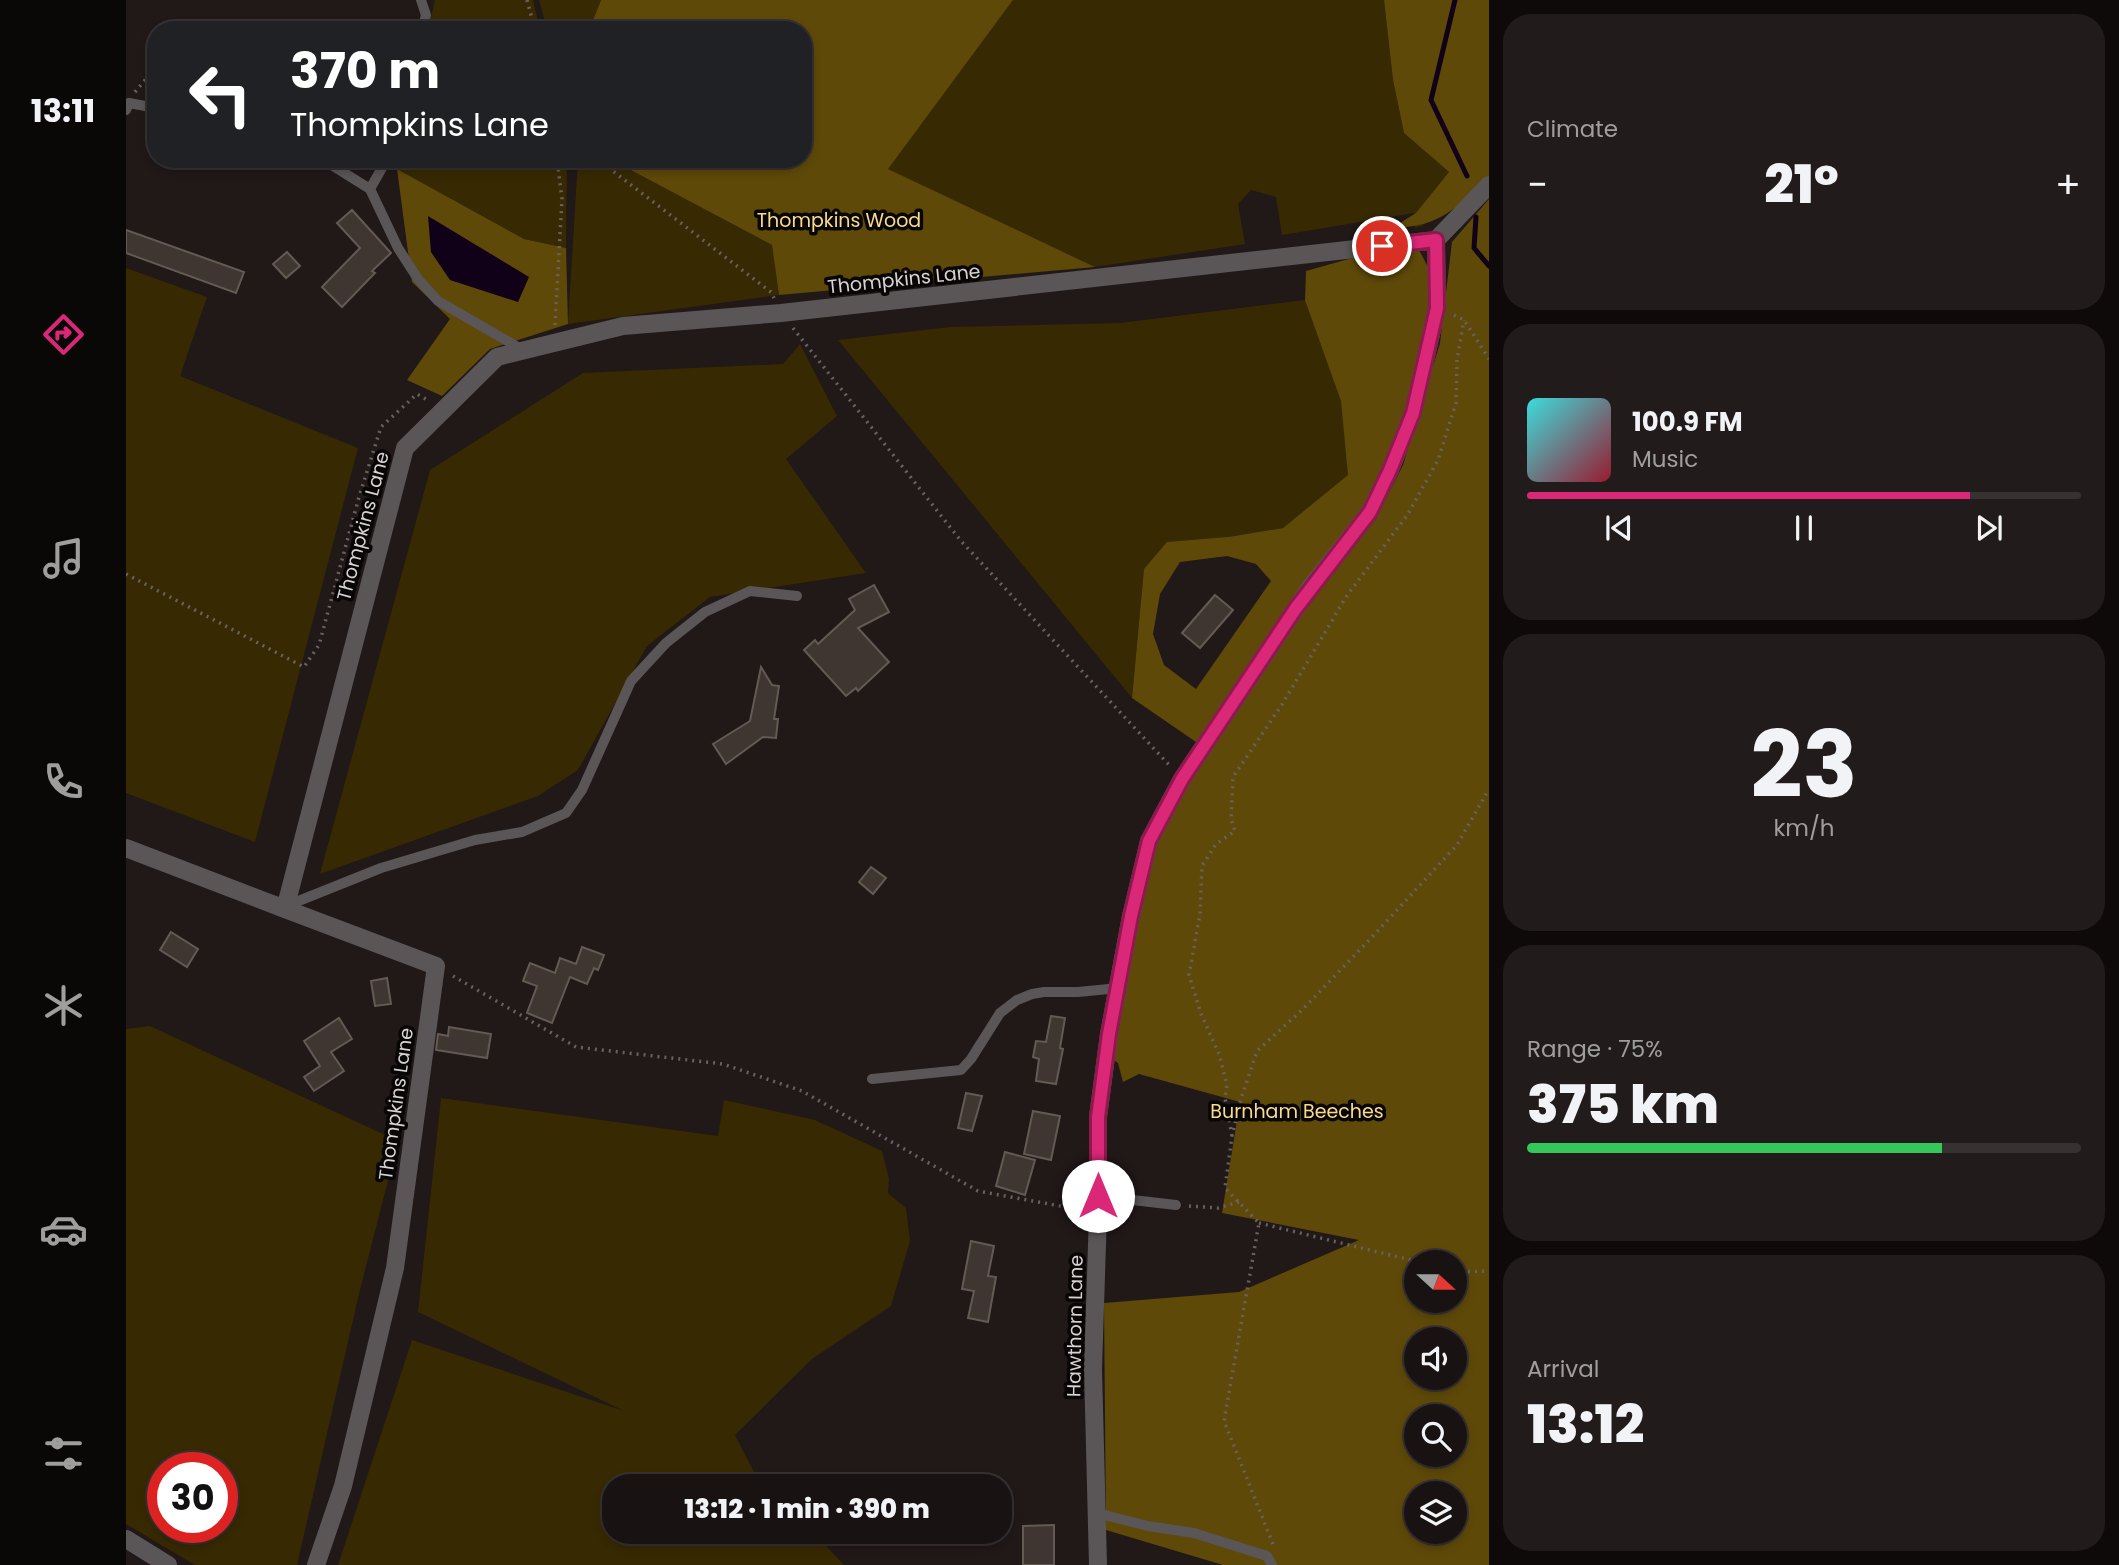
<!DOCTYPE html>
<html lang="en">
<head>
<meta charset="utf-8">
<style>
  :root { --surface:#191212; --page:#221b1b; --text:#f1f3f6; --muted:#9f9e9f; --line:#373232; --accent:#db2777 }
  body { margin:0; font-family:Poppins,sans-serif; background:var(--page); color:var(--text); height:100vh; display:flex; flex-direction:column; font-size:26px; white-space:nowrap }
  * { box-sizing:border-box; margin:0 }
  p { font-size:23px; color:var(--muted) }
  .icon { flex:none; width:38px; height:38px; fill:none; stroke:currentColor; stroke-width:2; stroke-linecap:round; stroke-linejoin:round }
  .map { position:relative; flex:1; overflow:hidden }
  .panel { display:flex; flex-direction:column; gap:14px; padding:14px; background:#0e0a0a; width:630px }
  .panel>* { flex:none }
  .guide { position:absolute; left:21px; top:21px; width:665px; height:147px; border-radius:28px; box-shadow:0 4px 10px #0003,0 0 0 2px var(--line); background:#202124; color:#fff; overflow:hidden }
  .needle { width:46px; rotate:111deg }
  .buttons { position:absolute; left:1278px; top:1250px; display:grid; gap:14px }
  .buttons a { display:grid; place-items:center; width:63px; height:63px; border-radius:50%; background:var(--surface); box-shadow:0 4px 10px #0003,0 0 0 2px var(--line); font-size:35px }
  .speed { position:absolute; left:21px; top:1452px; display:flex; gap:14px; font-size:35px; font-weight:700; text-align:center }
  .speed>* { display:grid; place-content:center; width:91px; height:91px; border-radius:50%; background:var(--surface); box-shadow:0 4px 10px #0003,0 0 0 2px var(--line); line-height:1 }
  .speed .limit { border:10px solid #d22; background:#fff; color:#111 }
  .pin { position:absolute; display:grid; place-items:center; width:60px; height:60px; color:#fff; margin:-30px; border:4px solid #fff; border-radius:50%; box-shadow:0 2px 7px #0007 }
  .me { position:absolute; width:77px; margin:-38px; rotate:0deg; stroke-linejoin:round; filter:drop-shadow(0 0 5px #0008) }
  .turn { display:flex; align-items:center; gap:24px; height:147px; padding:0 28px; font-size:32px }
  .turn .icon { width:91px; height:91px; stroke-width:2.5 }
  .turn b { display:block; font-size:49px; line-height:60px }
  .big { font-size:52px; font-weight:800; line-height:1.1 }
  .panel .widget { flex:1; display:flex; flex-direction:column; justify-content:center; gap:10px; min-width:0; padding:0 24px; border-radius:28px; background:var(--page) }
  .panel .dial { align-items:center; gap:0 }
  .dial b { font-size:91px; line-height:1 }
  .song { display:flex; align-items:center; gap:21px }
  .cover { width:84px; height:84px; border-radius:10px; background:linear-gradient(135deg,hsl(180 70% 55%),hsl(350 70% 35%)) }
  .played { height:7px; border-radius:4px; background:linear-gradient(90deg,var(--accent) 80%,var(--line) 80%) }
  .keys { display:flex; justify-content:space-around; direction:ltr }
  .heat { display:flex; justify-content:space-between; align-items:center; font-size:38px; direction:ltr }
  .charge { height:10px; border-radius:5px; background:linear-gradient(90deg,#34c759 75%,var(--line) 0) }
  .trip { position:absolute; left:476px; top:1474px; width:410px; height:70px; border-radius:28px; background:var(--surface); box-shadow:0 4px 10px #0003,0 0 0 2px var(--line); font-weight:800; line-height:70px; text-align:center }
  main { display:flex; flex:1; min-height:0 }
  .tab-bar { display:flex; flex-direction:column; width:126px; justify-content:space-around; align-items:center; background:#0a0707; color:var(--muted) }
  .tab-bar .icon { width:49px; height:49px }
  .tab-bar .active { color:var(--accent) }
  .tab-bar b { font-size:32px; color:var(--text) }
  .map>svg:first-child { display:block }
</style>
</head>
<body>
<main>
<nav class="tab-bar">
<b>13:11</b>
<svg class="icon active" aria-label="directions" viewBox="0 0 24 24"><path d="M12 3l9 9-9 9-9-9zM9 14v-3h6M13 9l2 2-2 2"/></svg>
<svg class="icon" aria-label="music" viewBox="0 0 24 24"><path d="M9 18V5l10-2v13"/><circle cx="6" cy="18" r="3"/><circle cx="16" cy="16" r="3"/></svg>
<svg class="icon" aria-label="phone" viewBox="0 0 24 24"><path d="M5 4h4l2 5-3 2q2 4 5 5l2-3 5 2v4C11 20 4 13 5 4z"/></svg>
<svg class="icon" aria-label="climate" viewBox="0 0 24 24"><path d="M12 3v18M4 7l16 10M4 17L20 7"/></svg>
<svg class="icon" aria-label="car" viewBox="0 0 24 24"><path d="M5 17H2v-5l4-1 3-4h7l3 4 3 1v5h-3M9 17h6M6 11h13"/><circle cx="7" cy="17" r="2"/><circle cx="17" cy="17" r="2"/></svg>
<svg class="icon" aria-label="filters" viewBox="0 0 24 24"><path d="M4 7h16M4 17h16"/><circle cx="9" cy="7" r="2"/><circle cx="15" cy="17" r="2"/></svg>
</nav>
<div class="map">
<svg width="1363" height="1565" viewBox="0 0 1363 1565">
  <rect width="100%" height="100%" fill="#211818"/>
  <!-- green -->
  <path fill="#372902" fill-rule="evenodd" d="M309,0H407L414,30H302Z
    M413,0H475L463,30H421Z
    M887,0H1258L1267,80L1278,133L1323,172L1292,211L1334,173L1363,0V177L1296,226L1289,228L1288,213L1156,235L1150,197L1125,190L1112,204L1119,244L969,267L761,169Z
    M273,159H441L440,248L398,239L271,169Z
    M452,159H484L646,245L653,295L442,324Z
    M0,268L81,297L54,376L232,448L129,842L0,793Z
    M1186,289L1257,472L1218,479L1157,528L1102,537L1018,570L1006,698L712,340L824,327L994,323L1179,300Z
    M674,344L711,416L660,459L740,573L584,597L521,646L452,770L412,796L194,874L304,470L457,373L657,364Z
    M24,1026L272,1141L233,1294L171,1565H69L0,1524V1029ZM37,1468H96V1528H37Z
    M315,1098L592,1136L598,1100L689,1120L756,1151L763,1179L762,1193L780,1208L784,1241L765,1306L686,1359L609,1435L628,1472L642,1486H488V1531H686L718,1565H212L286,1340L498,1411L292,1312Z"/>
  <!-- forest -->
  <path fill="#5e4909" fill-rule="evenodd" d="M475,0H887L762,169L969,267L653,295L646,245L484,159H677V30H463Z
    M1258,0H1363V177C1330,208 1315,227 1266,228L1290,213L1323,172L1278,133L1267,80Z
    M271,169L398,239L440,248L442,324L364,349L316,396L281,380L324,319L286,282Z
    M1363,199V1565H1097L980,1530L978,1303L1113,1292L1233,1240L1096,1213L1114,1102L1013,1074L997,1082L992,1063L985,1058L1019,868L1064,778L1182,604L1250,519L1277,465L1314,343L1326,242ZM1290,1262H1328V1300H1290ZM1290,1339H1328V1377H1290ZM1290,1416H1328V1454H1290ZM1290,1493H1328V1531H1290Z
    M1292,248L1303,269L1305,293L1295,366L1257,472L1235,514L1070,742L1006,698L1018,569L1041,542L1102,537L1157,528L1222,475L1215,401L1179,300L1180,271L1237,255ZM1101,556L1130,564L1145,581L1070,689L1038,665L1027,634L1034,594L1054,562Z"/>
  <!-- water -->
  <path fill="#100018" d="M302,216L403,277L392,302L324,280L305,252Z"/>
  <g fill="none" stroke-linecap="round" stroke-linejoin="round">
    <!-- stream -->
    <path stroke="#100018" stroke-width="5" d="M1329,0L1305,100L1341,176
      M1350,217L1348,248L1363,266"/>
  </g>
  <!-- building -->
  <path fill="#3f3631" stroke="#635a54" stroke-width="2" d="M226,210L265,253L246,271L249,273L216,307L196,287L234,248L211,223Z
    M0,230L118,272L110,293L0,253Z
    M161,252L174,266L160,278L147,264Z
    M748,585L763,612L732,628L763,662L732,691L730,688L720,696L678,650L689,640L692,644L729,610L723,599Z
    M1089,595L1107,610L1074,648L1056,633Z
    M635,667L646,685L653,686L648,719H652L650,738L637,737L600,764L587,744L624,721Z
    M745,867L760,878L747,894L733,882Z
    M45,932L72,949L61,967L34,950Z
    M456,947L478,955L472,970L468,968L461,984L444,977L426,1023L401,1013L411,986L397,981L404,963L429,973L434,958L450,964Z
    M261,978L265,1004L249,1006L245,981Z
    M925,1016L939,1018L934,1048L937,1049L930,1084L910,1081L913,1059L907,1057L910,1041L920,1042Z
    M213,1018L226,1039L205,1052L218,1071L188,1091L178,1077L194,1066L178,1041Z
    M323,1027L365,1034L361,1058L310,1050L312,1034L322,1036Z
    M840,1093L856,1096L846,1131L832,1128Z
    M907,1111L934,1116L925,1160L898,1154Z
    M879,1152L909,1160L899,1195L870,1186Z
    M845,1241L868,1246L862,1276L870,1277L862,1322L842,1318L848,1291L836,1289Z
    M928,1525V1565H897V1526Z"/>
  <g fill="none" stroke-linecap="round" stroke-linejoin="round">
    <!-- path -->
    <path stroke="#696161" stroke-width="3.5" stroke-dasharray="2 5" stroke-linecap="butt" d="M401,0L409,30
      M9,92L30,67
      M471,159L645,292L648,298
      M1328,315L1338,320L1363,359
      M429,325L436,199L431,159
      M667,328L835,541L1045,767
      M0,574L178,667L193,645L233,497L255,427L291,394L303,401
      M327,976L450,1047L597,1064L676,1091L852,1191L956,1210
      M1106,1136L1099,1098L1101,1085L1093,1054L1075,1014L1063,975L1074,914L1076,866L1090,844L1109,831L1105,819L1107,777L1157,703L1220,597L1282,514L1312,460L1330,403L1331,360L1338,320
      M1063,1206L1092,1208L1113,1202
      M1133,1223L1293,1262
      M1328,1272L1363,1271
      M1147,1544L1098,1421L1133,1223L1099,1188L1106,1136L1114,1102L1131,1051L1177,1009L1247,936L1331,845L1363,789"/>
    <!-- lane -->
    <path stroke="#5a5557" stroke-width="10" d="M295,0L300,15L296,30
      M0,110L3,103L30,108
      M196,159L244,189L272,248L292,279L312,301L397,350
      M244,189L261,159
      M160,906L255,868L349,840L396,832L440,813L456,790L505,681L540,643L579,612L624,591L671,596
      M746,1079L835,1070L845,1059L874,1013L891,1000L906,994L918,992H952L993,988
      M972,1196L1050,1205
      M971,1513L1022,1526L1068,1533L1141,1556L1146,1565"/>
    <!-- street -->
    <path stroke="#5a5557" stroke-width="18" d="M0,848L159,909
      M0,1539L42,1565
      M190,1565L217,1486L269,1268L310,966L159,909L279,448L371,357L497,326L655,313L1310,240
      M972,1565L967,1369L972,1213V1117L983,1034L1005,916L1023,841L1056,779L1183,589L1244,512L1264,470L1287,413L1311,308L1310,240L1363,185"/>
  </g>
  <g fill="none" stroke-linecap="round" stroke-linejoin="round">
    <!-- route casing -->
    <g stroke="#8e194d" stroke-width="18">
      <path id="route" d="M972,1196V1117L983,1034L1005,916L1023,841L1056,779L1170,608L1244,512L1264,470L1287,413L1311,308L1310,240L1256,246"/>
    </g>
    <!-- route -->
    <use href="#route" stroke="#db2777" stroke-width="12"/>
  </g>
  <g text-anchor="middle" dominant-baseline="central" stroke-width="7" stroke-linejoin="round" paint-order="stroke">
    <!-- park labels -->
    <g font-size="19" fill="#fadb8b" stroke="#080505">
      <text x="713" y="220">Thompkins Wood</text>
      <text x="1171" y="1111">Burnham Beeches</text>
    </g>
    <!-- street labels -->
    <g font-size="19" fill="#d9d2d2" stroke="#080505">
      <text transform="translate(778 279) rotate(-6)">Thompkins Lane</text>
      <text transform="translate(237 526) rotate(-75)">Thompkins Lane</text>
      <text transform="translate(270 1104) rotate(-82)">Thompkins Lane</text>
      <text transform="translate(949 1326) rotate(-89)">Hawthorn Lane</text>
    </g>
  </g>
</svg>
<div class="buttons">
<a><svg class="needle" viewBox="-14 -14 28 28"><path d="M0-13l5 13h-10z" fill="#e53935"/><path d="M0 13l5-13h-10z" fill="#9f9e9f"/></svg></a>
<a><svg class="icon" aria-label="sound" viewBox="0 0 24 24"><path d="M4 9h4l5-4v14l-5-4H4zM17 9q2 3 0 6"/></svg></a>
<a><svg class="icon" aria-label="search" viewBox="0 0 24 24"><circle cx="10" cy="10" r="6"/><path d="M15 15l6 6"/></svg></a>
<a><svg class="icon" aria-label="layers" viewBox="0 0 24 24"><path d="M12 4l9 5-9 5-9-5zM3 14l9 5 9-5"/></svg></a>
</div>
<div class="speed"><div class="limit">30</div></div>
<div class="pin" style="left:1256px;top:246px;background:#d93025"><svg class="icon" aria-label="arrive" viewBox="0 0 24 24"><path d="M6 21V4h12l-3 4 3 4H6"/></svg></div>
<svg class="me" style="left:972px;top:1196px" viewBox="-20 -20 40 40"><circle r="19" fill="#fff"/><path d="M0-13L10 11 0 6-10 11z" fill="#db2777"/></svg>
<div class="trip">13:12 · 1 min · 390 m</div>
<div class="guide">
<div class="turn"><svg class="icon" aria-label="left" viewBox="0 0 24 24"><path d="M17 20v-9H6M10 6l-5 5 5 5"/></svg><div><b>370 m</b>Thompkins Lane</div></div>
</div>
</div>
<section class="panel">
<div class="widget"><p>Climate</p>
<div class="heat"><a>−</a><b class="big">21°</b><a>+</a></div>
</div>
<div class="widget">
<div class="song"><i class="cover"></i><div><b>100.9 FM</b><p>Music</p></div></div>
<div class="played"></div>
<div class="keys"><svg class="icon" aria-label="previous" viewBox="0 0 24 24"><path d="M18 5L8 12l10 7zM5 5v14"/></svg><svg class="icon" aria-label="pause" viewBox="0 0 24 24"><path d="M8 5v14M16 5v14"/></svg><svg class="icon" aria-label="next" viewBox="0 0 24 24"><path d="M6 5l10 7-10 7zM19 5v14"/></svg></div>
</div>
<div class="widget dial"><b>23</b><p>km/h</p></div>
<div class="widget"><p>Range · 75%</p><b class="big">375 km</b><div class="charge"></div></div>
<div class="widget"><p>Arrival</p><b class="big">13:12</b></div>
</section>
</main>
</body>
</html>
